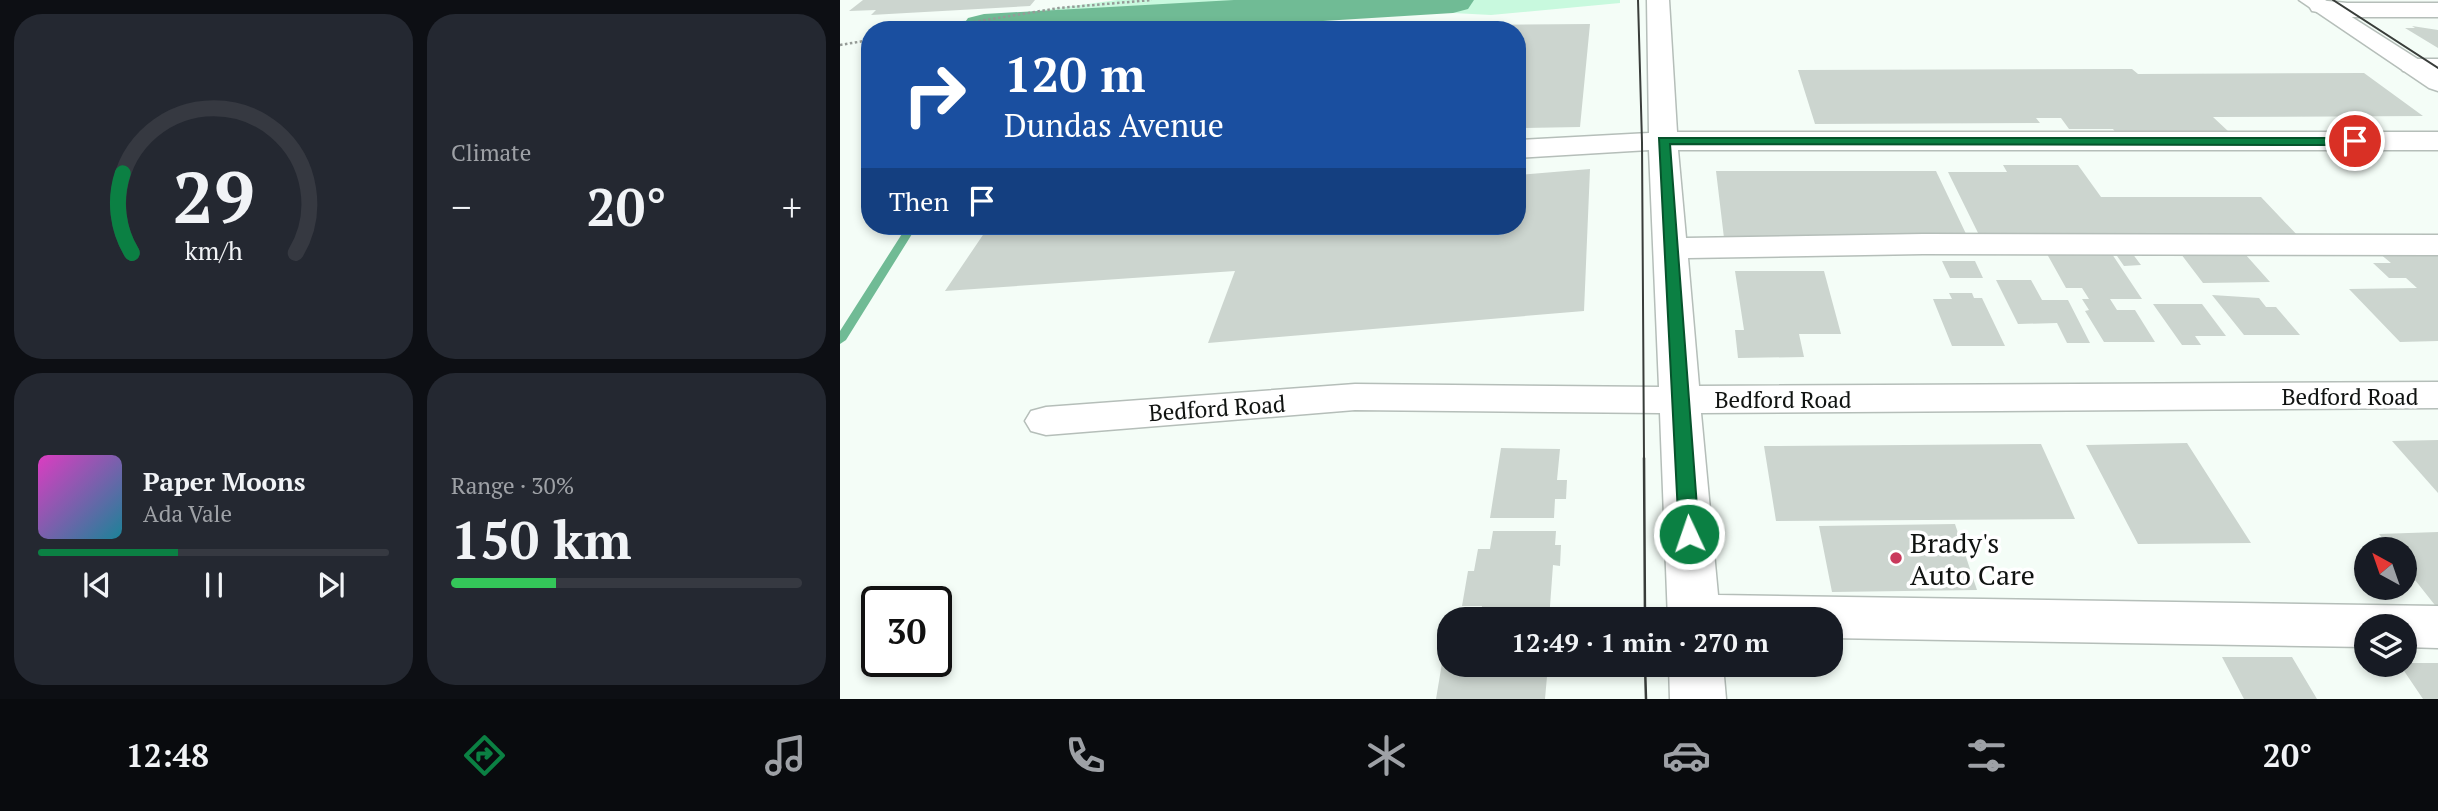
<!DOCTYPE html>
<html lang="en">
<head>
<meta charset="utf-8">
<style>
  :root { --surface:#171b24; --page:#242831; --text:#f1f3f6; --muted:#9ea1a6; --line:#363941; --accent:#0b8043 }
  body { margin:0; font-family:"PT Serif",serif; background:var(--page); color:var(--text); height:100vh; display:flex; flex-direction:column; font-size:26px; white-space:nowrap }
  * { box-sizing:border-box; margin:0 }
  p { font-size:23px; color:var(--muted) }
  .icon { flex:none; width:38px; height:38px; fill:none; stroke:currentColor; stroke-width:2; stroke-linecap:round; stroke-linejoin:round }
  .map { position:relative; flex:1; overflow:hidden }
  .side { display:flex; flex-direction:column; gap:14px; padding:14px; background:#0d0f14; width:840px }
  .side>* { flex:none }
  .hud { position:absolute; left:21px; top:21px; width:665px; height:214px; border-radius:28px; box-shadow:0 4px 10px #0003; background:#1a4fa0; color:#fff; overflow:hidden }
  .needle { width:46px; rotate:320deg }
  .buttons { position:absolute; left:1514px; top:537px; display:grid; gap:14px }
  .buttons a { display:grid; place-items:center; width:63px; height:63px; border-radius:50%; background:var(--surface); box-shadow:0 4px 10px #0003; font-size:35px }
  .speed { position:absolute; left:21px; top:586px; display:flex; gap:14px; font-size:35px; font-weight:700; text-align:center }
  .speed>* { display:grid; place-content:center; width:91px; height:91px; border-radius:50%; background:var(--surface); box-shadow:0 4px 10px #0003; line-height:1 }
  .speed .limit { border:4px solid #111; border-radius:10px; background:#fff; color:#111 }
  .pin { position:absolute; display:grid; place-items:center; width:60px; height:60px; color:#fff; margin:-30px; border:4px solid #fff; border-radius:50%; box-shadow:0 2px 7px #0007 }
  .me { position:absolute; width:77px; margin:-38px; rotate:357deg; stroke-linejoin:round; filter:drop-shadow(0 0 5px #0008) }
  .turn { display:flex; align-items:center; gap:24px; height:147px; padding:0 28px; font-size:32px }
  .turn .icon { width:91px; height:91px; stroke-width:2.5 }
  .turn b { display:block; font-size:49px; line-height:60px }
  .then { display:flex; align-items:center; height:66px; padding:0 28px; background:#0003; gap:14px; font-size:26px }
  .big { font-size:52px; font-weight:700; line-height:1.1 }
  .side .tile { flex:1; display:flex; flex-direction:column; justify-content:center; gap:10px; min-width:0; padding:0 24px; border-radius:28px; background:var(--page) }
  .side .dial { align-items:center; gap:0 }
  .dial svg { height:182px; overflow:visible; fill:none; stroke:var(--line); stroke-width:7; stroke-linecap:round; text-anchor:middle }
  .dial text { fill:var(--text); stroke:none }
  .song { display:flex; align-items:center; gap:21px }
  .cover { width:84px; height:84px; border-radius:10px; background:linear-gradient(135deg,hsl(310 70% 55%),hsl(190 70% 35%)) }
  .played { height:7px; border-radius:4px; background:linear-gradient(90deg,var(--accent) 40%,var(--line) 40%) }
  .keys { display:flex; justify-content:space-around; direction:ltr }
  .heat { display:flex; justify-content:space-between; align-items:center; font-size:38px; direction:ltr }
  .charge { height:10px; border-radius:5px; background:linear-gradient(90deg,#34c759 30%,var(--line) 0) }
  .side .tiles { flex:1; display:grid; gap:14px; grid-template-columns:repeat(2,1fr) }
  .trip { position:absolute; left:597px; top:607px; width:406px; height:70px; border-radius:28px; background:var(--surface); box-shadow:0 4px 10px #0003; font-weight:700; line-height:70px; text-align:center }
  .tab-bar { display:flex; height:112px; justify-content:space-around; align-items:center; background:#090b0e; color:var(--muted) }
  .tab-bar .icon { width:49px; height:49px }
  .tab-bar .selected { color:var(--accent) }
  .tab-bar b { font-size:32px; color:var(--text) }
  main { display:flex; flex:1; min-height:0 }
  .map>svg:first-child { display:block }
</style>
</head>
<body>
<main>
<section class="side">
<div class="tiles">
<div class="tile dial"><svg viewBox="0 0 100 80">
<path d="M14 69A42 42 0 1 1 86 69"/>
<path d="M14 69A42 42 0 0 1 10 34" stroke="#0b8043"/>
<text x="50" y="56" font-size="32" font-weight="700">29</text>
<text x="50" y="72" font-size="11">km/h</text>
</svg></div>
<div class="tile"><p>Climate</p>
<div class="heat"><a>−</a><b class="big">20°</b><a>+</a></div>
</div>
<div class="tile">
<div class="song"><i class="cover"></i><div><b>Paper Moons</b><p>Ada Vale</p></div></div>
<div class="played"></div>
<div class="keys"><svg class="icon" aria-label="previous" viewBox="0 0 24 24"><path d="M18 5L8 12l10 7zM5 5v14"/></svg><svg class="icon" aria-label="pause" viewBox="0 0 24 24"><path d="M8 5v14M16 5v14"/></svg><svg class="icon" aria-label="next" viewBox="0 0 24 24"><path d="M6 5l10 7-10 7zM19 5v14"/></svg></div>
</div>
<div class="tile"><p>Range · 30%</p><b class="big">150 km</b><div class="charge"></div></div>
</div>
</section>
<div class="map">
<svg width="1598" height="699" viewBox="0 0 1598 699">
  <rect width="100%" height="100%" fill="#f4fdf7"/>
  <!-- green -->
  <path fill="#c8f9de" d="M277,0H780V3L651,15L594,12L487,20L453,30H55Z"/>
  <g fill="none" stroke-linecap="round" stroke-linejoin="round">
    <!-- stream -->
    <path fill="#70bb95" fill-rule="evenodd" d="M511,5L515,7L513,8L401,30H384Z
      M67,226H77L6,340L0,344V331Z"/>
    <!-- river -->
    <path fill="#70bb95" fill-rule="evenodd" d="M394,0H634L628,9L613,13L336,30L121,28L128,18L144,14Z"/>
  </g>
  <!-- building -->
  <path fill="#ccd5cf" d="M23,0H195L190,6L31,15L36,10L9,11Z
    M750,24L740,127L677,128V30H521L523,26Z
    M1572,26L1598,30V48L1565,28H1575Z
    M1292,69L1298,74L1524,73L1583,116L1373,117L1389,132L1276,133L1273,129H1229L1221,118H1196L1200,123L975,124L958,70Z
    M1163,165H1238L1261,197H1421L1460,238L1141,239L1108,172H1167Z
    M750,169L744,311L368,343L395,271L105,291L149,226H677V175Z
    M876,171H1096L1128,238H884Z
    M1598,252V341L1560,342L1509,289L1577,288L1566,278H1549L1533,263H1551L1539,253Z
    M1275,253H1292L1301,265L1284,266Z
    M1207,254H1272L1302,299H1270L1277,310H1295L1315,342H1264L1245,311L1249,310L1242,299H1249L1242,288H1226Z
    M1341,254H1405L1430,282L1363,283Z
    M1102,261H1135L1143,278H1110Z
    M895,271H984L1001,334H959L964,357L898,358L895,330H904Z
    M1156,280H1191L1202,300H1228L1250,343H1227L1217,323L1178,324Z
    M1109,293H1132L1134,298H1142L1165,346H1112L1093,299H1112Z
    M1372,295L1419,298L1426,307H1436L1460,335H1404Z
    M1313,304H1362L1386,336H1355L1361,345H1342Z
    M1598,440V493L1552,441Z
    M1347,443L1411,543L1298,544L1246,445Z
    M1201,444L1235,519L936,521L924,446Z
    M661,448L720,449L717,480H727L726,499H715L714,518H650Z
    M1115,524L1137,590L992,592L979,526Z
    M653,531H716L715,545H721L720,566L713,565L709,620H640L642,606H622L628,571H634L638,549H650Z
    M1598,532V609L1564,566V550H1552L1539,534Z
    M603,657H609V665H708L705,699H596Z
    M1382,657H1452L1477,699H1404Z
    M1564,663H1598V699H1583L1560,665Z"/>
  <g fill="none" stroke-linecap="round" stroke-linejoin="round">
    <!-- minor casing -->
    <g stroke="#b5beb9" stroke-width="3">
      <path id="minor" d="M807,0H829L837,132H1598V150H838L846,238L1083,234L1598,235V255L1083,254L848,258L859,386L1598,382V408L861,413L878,595L1598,606V648L1564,647V626H1526V647L990,638V620H828L820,413L515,410L206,435L191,431L185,421L191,411L206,407L515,384L819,387L809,150L677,158V140L809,133Z
        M1478,0L1507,3H1598V17H1507L1472,11L1469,6Z
        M1572,59H1598V73L1563,71L1560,66L1563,61Z
        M829,665H883L886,699H830Z"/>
    </g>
    <!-- major casing -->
    <g stroke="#b5beb9" stroke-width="3">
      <path id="major" d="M1459,0H1485L1598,72V91L1589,88Z"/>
    </g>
    <!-- path -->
    <path stroke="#959b97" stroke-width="2.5" stroke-dasharray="2.5 2.5" stroke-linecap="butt" d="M84,30L219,8L312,0
      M0,45L30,40"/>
    <!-- minor -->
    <use href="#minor" fill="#fff" fill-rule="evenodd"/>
    <!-- major -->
    <use href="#major" fill="#fff" fill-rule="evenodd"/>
    <!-- tram-far1 -->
    <path stroke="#393d3a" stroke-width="2" d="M798,0L802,142L804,460
      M1493,0L1598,68"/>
    <!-- tram -->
    <path stroke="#393d3a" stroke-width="2.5" d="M804,458L805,620
      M805,665L806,699"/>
  </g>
  <!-- route -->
  <path fill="#0b8043" stroke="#07532c" stroke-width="2" d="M819,138H1515L1521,141L1515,145L830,144L859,534L856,539L849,542L842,539L839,534Z"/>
  <!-- markers -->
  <circle fill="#c9395c" stroke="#fff" stroke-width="2.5" cx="1056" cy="558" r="7"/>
  <g text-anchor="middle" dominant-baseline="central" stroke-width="7" stroke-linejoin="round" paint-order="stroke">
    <!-- street labels -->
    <g font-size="23" fill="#101311" stroke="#fff">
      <text x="1510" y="396">Bedford Road</text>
      <text x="943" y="399">Bedford Road</text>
      <text transform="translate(377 408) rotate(-4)">Bedford Road</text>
    </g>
    <!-- near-poi labels -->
    <g font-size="28" fill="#101311" stroke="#fff" text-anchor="start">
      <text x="1070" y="542">Brady's<tspan x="1070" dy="32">Auto Care</tspan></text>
    </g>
  </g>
</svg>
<div class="buttons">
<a><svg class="needle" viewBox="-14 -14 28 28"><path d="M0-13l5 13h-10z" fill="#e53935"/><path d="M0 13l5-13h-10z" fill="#9ea1a6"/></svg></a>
<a><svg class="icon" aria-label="layers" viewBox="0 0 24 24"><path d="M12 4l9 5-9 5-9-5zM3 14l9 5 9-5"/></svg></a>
</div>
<div class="speed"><div class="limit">30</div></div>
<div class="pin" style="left:1515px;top:141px;background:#d93025"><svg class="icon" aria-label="arrive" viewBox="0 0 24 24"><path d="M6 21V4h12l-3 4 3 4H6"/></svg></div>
<svg class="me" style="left:849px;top:534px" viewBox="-20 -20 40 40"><circle r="17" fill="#0b8043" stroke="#fff" stroke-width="3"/><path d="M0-11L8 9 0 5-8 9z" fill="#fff"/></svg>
<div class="trip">12:49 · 1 min · 270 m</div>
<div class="hud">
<div class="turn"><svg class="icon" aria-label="right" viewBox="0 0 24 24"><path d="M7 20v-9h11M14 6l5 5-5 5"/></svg><div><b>120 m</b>Dundas Avenue</div></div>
<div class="then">Then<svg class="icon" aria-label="arrive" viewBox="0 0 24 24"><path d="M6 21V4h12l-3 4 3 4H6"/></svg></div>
</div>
</div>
</main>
<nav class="tab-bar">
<b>12:48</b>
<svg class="icon selected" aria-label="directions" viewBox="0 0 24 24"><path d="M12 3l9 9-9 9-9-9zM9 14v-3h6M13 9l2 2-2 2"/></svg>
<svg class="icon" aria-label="music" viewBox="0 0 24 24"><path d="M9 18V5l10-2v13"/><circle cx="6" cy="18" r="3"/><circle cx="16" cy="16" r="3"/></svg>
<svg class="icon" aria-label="phone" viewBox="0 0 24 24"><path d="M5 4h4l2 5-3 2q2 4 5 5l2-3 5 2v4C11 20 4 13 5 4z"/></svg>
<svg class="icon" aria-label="climate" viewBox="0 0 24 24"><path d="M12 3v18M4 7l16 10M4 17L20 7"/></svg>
<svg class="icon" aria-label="car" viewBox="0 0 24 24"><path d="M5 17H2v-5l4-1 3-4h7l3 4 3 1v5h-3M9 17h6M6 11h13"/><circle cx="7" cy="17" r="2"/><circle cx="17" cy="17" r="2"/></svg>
<svg class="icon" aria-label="filters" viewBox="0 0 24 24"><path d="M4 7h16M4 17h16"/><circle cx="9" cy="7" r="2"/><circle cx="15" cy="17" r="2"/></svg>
<b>20°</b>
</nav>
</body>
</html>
